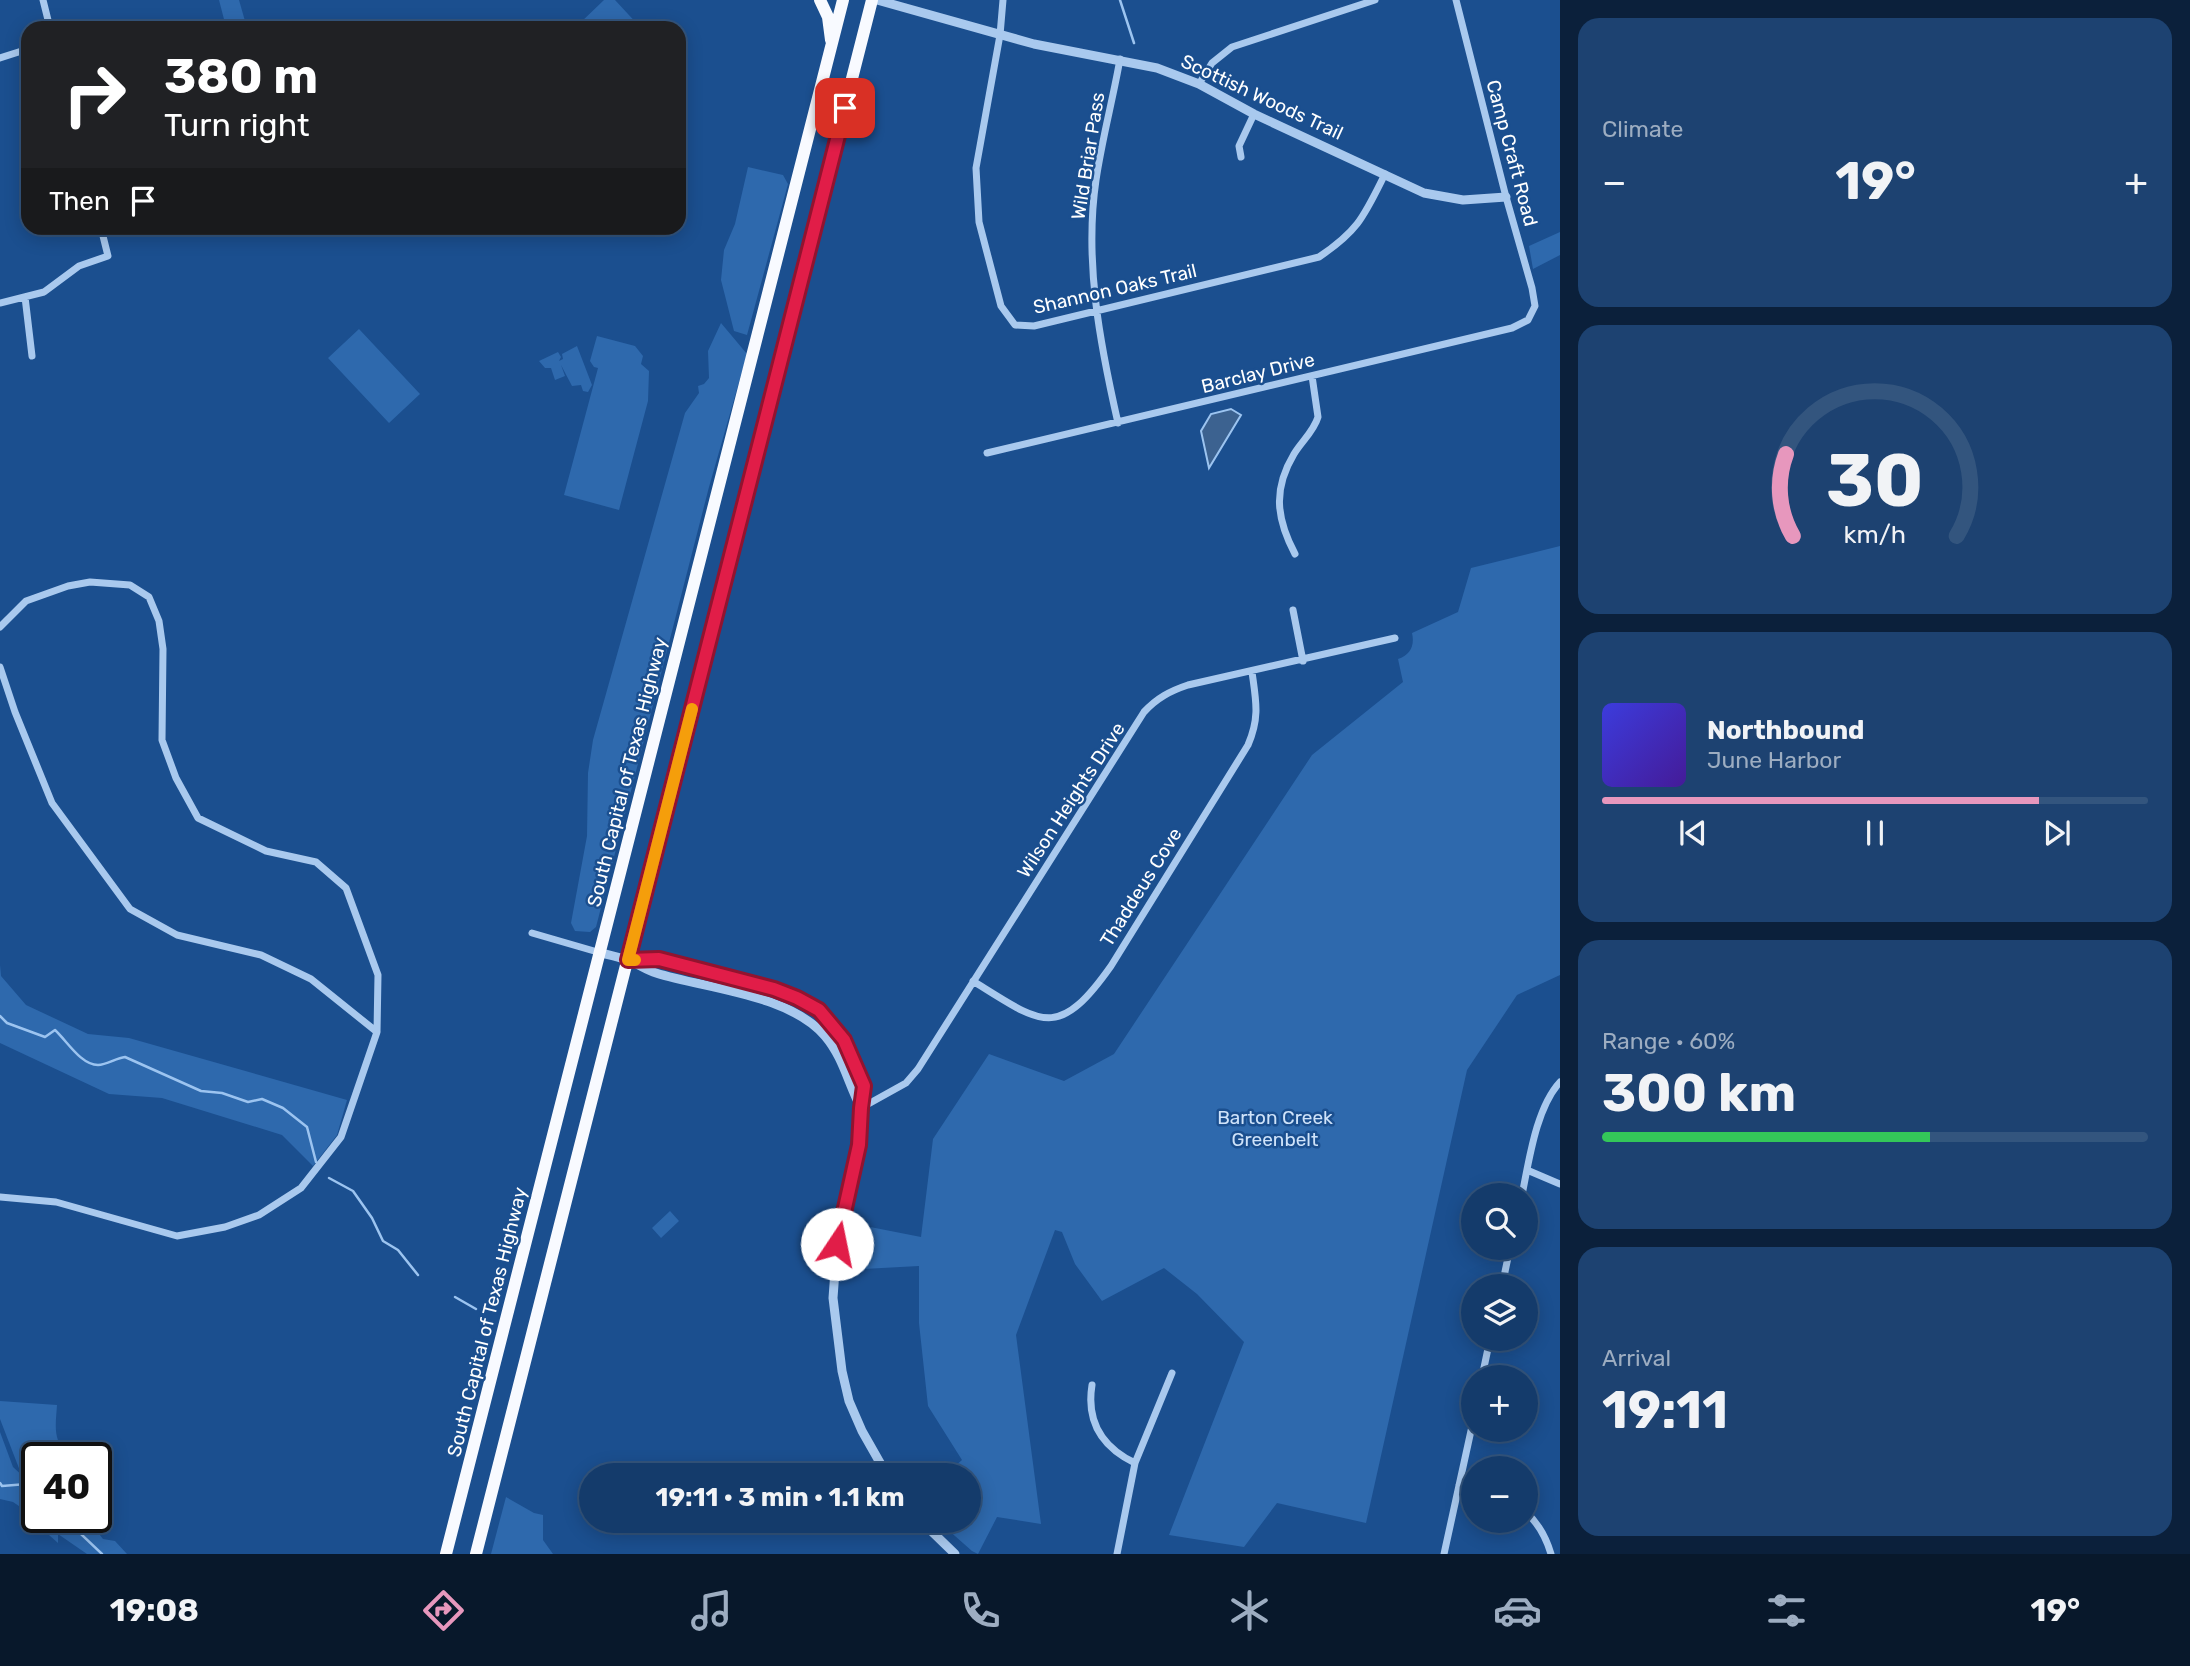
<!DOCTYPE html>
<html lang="en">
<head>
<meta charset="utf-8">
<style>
  :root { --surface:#143b6b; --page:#1d4271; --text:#f1f3f6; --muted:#9dadc1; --line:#33557e; --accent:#e797bd }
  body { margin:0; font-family:Rubik,sans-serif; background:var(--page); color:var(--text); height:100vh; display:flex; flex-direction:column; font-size:26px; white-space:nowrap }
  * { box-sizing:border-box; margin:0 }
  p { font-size:23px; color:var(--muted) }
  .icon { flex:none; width:38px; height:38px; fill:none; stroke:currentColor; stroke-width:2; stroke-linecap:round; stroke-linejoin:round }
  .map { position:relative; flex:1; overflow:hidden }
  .side { display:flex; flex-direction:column; gap:18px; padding:18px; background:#0b203b; width:630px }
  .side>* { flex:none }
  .hud { position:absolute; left:21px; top:21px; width:665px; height:214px; border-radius:21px; box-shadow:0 4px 18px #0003,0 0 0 2px var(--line); background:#202124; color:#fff; overflow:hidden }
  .controls { position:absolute; left:1461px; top:1183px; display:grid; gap:14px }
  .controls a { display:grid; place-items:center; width:77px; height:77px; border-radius:50%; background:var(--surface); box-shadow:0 4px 18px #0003,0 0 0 2px var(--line); font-size:35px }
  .speed { position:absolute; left:21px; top:1442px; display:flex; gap:14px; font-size:35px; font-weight:700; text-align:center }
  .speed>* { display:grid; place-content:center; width:91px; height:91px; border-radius:50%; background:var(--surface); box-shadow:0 4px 18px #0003,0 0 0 2px var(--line); line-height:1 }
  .speed .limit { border:4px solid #111; border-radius:10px; background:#fff; color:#111 }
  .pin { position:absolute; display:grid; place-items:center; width:60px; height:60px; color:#fff; margin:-30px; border-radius:14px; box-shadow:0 4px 10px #0006 }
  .me { position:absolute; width:77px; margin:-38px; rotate:11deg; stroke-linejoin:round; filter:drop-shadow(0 0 5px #0008) }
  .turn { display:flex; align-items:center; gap:24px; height:147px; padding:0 28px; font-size:32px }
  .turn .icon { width:91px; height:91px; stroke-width:2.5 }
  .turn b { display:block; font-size:49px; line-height:60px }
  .then { display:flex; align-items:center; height:66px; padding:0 28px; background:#0003; gap:14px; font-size:26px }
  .big { font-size:52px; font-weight:700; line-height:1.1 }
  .side .widget { flex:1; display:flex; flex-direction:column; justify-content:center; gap:10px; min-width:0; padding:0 24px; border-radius:21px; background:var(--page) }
  .side .dial { align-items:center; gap:0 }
  .dial svg { height:182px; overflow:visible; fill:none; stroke:var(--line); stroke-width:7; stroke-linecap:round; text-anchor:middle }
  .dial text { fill:var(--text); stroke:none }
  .song { display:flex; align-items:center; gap:21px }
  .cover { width:84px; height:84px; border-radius:10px; background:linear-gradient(135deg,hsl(240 70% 55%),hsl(260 70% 35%)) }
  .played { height:7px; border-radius:4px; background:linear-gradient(90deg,var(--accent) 80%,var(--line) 80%) }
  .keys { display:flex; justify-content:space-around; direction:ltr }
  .heat { display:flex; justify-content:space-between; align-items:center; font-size:38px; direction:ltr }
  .charge { height:10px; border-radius:5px; background:linear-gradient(90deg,#34c759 60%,var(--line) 0) }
  .trip { position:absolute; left:579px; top:1463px; width:402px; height:70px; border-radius:35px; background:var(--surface); box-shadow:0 4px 18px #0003,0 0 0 2px var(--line); font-weight:700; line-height:70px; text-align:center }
  .tab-bar { display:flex; height:112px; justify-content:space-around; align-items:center; background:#08182b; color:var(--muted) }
  .tab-bar .icon { width:49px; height:49px }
  .tab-bar .selected { color:var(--accent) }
  .tab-bar b { font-size:32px; color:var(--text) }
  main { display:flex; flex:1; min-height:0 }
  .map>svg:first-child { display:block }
</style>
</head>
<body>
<main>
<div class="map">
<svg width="1560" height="1554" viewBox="0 0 1560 1554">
  <rect width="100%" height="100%" fill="#1b4f8f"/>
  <!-- green -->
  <path fill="#2e69ad" d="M219,0H239L245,21L226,27Z
    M604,0H615L641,28H583L579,24Z
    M748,167L783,175L788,184L747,335L734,331L721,280L724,250L735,224Z
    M1560,232V255L1533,269L1529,246Z
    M721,323L747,354L709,487L596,927L590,932L575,931L571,923L587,836L588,773L593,740L685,413L699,393L698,386L704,384L709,378L708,351Z
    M359,329L420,394L389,423L328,358Z
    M597,336L635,346L643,356L641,364L649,371L648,401L619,510L564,495L598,368L594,367L590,361Z
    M577,346L592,385L588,392L583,391L581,385L572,386L561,365L565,376L555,380L551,368H545L539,361L558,352L561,357L559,361L563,359L562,354Z
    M1560,546V975L1517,995L1467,1070L1366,1523L1277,1503L1244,1547L1169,1535L1244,1342L1197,1294L1164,1268L1102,1301L1075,1264L1062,1232L1055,1230L1016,1335L1041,1524L997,1517L978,1554L972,1551L938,1521H970V1475H945L962,1460L928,1406L919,1323V1266L845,1270L855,1224L921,1237L933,1139L989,1054L1064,1081L1114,1054L1312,755L1403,682L1398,659C1410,655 1415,646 1412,633L1458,612L1471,568Z
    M0,965L1,976L26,1005L88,1034L129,1038L347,1100L337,1135L313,1166L282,1135L162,1098L109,1094L0,1043Z
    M670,1211L679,1221L661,1238L652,1228Z
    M0,1401L57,1405C56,1422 52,1441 67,1452L65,1458H37V1463L20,1471L0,1419Z
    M0,1432L13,1467L26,1479L37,1477V1517H86L103,1539L115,1541L127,1554H87L58,1534V1543L49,1535L33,1528L36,1523H44L13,1502L0,1499Z
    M506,1497L534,1513L543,1515V1540L553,1554H491Z"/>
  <!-- water -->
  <path fill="#3c6290" stroke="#9cc4f0" stroke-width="2" d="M1231,409L1241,415L1209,468L1201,431L1211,414Z"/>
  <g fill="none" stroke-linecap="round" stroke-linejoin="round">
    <!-- stream -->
    <path stroke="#9cc4f0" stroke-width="2.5" d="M1120,0L1134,43
      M0,1016L7,1023L45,1037L55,1030C67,1041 81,1065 98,1065C107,1065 116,1058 125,1057L201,1091L222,1093L248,1102L262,1099L283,1108L307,1127L316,1162
      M329,1178L353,1191L372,1218L383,1241L398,1250L418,1275
      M455,1297L476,1309
      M0,1483L2,1486L27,1484L37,1493
      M63,1517L102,1554"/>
    <!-- minor -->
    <path stroke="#a9c9ee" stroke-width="7" d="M43,0L50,28
      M1003,0L1000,35L976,168L979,222L1001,306L1015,325L1034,326L1319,257C1359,230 1364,216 1385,174
      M0,58L28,49
      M1199,84L1212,63L1232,47L1375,0
      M1241,157L1239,146L1254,114
      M25,297L32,356
      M0,303L44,292L79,266L108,256L101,228
      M1118,423C1100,344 1084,261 1096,180C1102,139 1113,99 1120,59
      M987,453L1512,328L1528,320L1535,306L1532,288L1506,197L1456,0
      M1295,554C1276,518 1273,489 1294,454C1302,441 1314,431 1318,417L1312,376
      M1293,610L1303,661
      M0,627L26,601L68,586L90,582L130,585L149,597L159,621L163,649L162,740L176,778L198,818L266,851L316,862L346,888L378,975L377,1032L311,979L261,955L177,935L130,909L52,803L15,712L0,667
      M532,933L601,953
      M973,981C1042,1024 1058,1041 1111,966L1248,745C1260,717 1256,701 1252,672
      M861,1108L906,1083L918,1069L1144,712C1157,698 1170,691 1188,685L1395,638
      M1527,1170L1560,1184
      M1522,1195C1529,1161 1536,1108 1560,1082
      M0,1197L56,1202L177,1236L225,1227L259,1215L301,1188L341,1137L377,1032
      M1502,1286L1510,1248
      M1482,1377L1490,1339
      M1092,1385C1086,1422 1102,1447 1135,1463
      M1459,1485L1474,1489
      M1526,1512C1539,1524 1546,1537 1551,1554
      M1117,1554L1135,1463L1172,1373
      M1444,1554L1474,1417"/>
    <!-- tertiary -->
    <path stroke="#a9c9ee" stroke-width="9" d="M877,0L1034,44L1157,68L1199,84L1254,114L1424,193L1463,200L1506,197
      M601,953C609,955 618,957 627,960C637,963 646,970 656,973C707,989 789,994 825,1036C843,1057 848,1083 861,1108
      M628,960L659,959L747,981L797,998L819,1011L830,1021L844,1039L857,1065L864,1086L861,1108L859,1145L837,1244L833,1298L842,1371L849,1401L862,1431L887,1475
      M921,1521L955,1554"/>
    <!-- trunk -->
    <path stroke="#f8faff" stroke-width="12" d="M820,0L828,17L831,40
      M446,1554L843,0
      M476,1554L872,0"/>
  </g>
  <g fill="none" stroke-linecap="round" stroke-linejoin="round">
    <!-- route casing -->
    <g stroke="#92132f" stroke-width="18">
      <path id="route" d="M837,1244L859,1145L861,1108L864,1086L844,1040L819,1010L797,998L774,989L659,959L628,960L845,108"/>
    </g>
    <!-- route -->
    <use href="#route" stroke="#e11d48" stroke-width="12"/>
    <!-- slow -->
    <path stroke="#f59e0b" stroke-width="12" d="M635,960H628L692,709"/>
  </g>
  <g text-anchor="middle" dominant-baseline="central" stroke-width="5" stroke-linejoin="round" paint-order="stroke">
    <!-- street labels -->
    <g font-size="19" fill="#fff" stroke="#1b4f8f">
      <text transform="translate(1262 97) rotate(25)">Scottish Woods Trail</text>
      <text transform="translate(1512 153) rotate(75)">Camp Craft Road</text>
      <text transform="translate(1088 156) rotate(-81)">Wild Briar Pass</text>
      <text transform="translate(1115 289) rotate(-13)">Shannon Oaks Trail</text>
      <text transform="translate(1258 373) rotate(-14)">Barclay Drive</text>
      <text transform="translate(627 772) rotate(-76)">South Capital of Texas Highway</text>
      <text transform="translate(1071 800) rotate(-57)">Wilson Heights Drive</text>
      <text transform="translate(1141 887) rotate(-58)">Thaddeus Cove</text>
      <text transform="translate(487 1322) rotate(-76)">South Capital of Texas Highway</text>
    </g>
    <!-- park labels -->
    <g font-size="19" fill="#cfe3fa" stroke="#1b4f8f">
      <text x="1275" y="1117">Barton Creek<tspan x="1275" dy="22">Greenbelt</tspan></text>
    </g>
  </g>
</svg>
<div class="controls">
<a><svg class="icon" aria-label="search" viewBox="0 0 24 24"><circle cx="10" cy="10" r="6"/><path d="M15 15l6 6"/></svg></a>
<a><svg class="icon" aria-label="layers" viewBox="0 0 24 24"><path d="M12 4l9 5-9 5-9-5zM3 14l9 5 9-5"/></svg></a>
<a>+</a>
<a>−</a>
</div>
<div class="speed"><div class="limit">40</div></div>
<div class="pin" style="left:845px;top:108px;background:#d93025"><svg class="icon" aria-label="arrive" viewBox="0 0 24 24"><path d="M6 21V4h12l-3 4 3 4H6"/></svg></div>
<svg class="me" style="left:837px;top:1244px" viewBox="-20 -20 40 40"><circle r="19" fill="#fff"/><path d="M0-13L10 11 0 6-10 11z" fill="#e11d48"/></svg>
<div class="trip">19:11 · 3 min · 1.1 km</div>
<div class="hud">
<div class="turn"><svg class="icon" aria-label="right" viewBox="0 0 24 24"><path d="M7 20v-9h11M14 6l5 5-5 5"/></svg><div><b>380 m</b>Turn right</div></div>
<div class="then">Then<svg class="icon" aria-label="arrive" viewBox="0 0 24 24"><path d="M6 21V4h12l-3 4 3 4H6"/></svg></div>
</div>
</div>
<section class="side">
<div class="widget"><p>Climate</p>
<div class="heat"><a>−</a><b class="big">19°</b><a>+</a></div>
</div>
<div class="widget dial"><svg viewBox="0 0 100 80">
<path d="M14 69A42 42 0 1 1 86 69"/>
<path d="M14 69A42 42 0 0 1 11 33" stroke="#e797bd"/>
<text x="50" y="56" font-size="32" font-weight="700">30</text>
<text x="50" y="72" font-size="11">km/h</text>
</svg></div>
<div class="widget">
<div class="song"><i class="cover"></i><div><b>Northbound</b><p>June Harbor</p></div></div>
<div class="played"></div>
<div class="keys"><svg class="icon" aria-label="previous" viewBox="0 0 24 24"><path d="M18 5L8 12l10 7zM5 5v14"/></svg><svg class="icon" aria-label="pause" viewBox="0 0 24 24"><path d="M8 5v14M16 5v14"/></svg><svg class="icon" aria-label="next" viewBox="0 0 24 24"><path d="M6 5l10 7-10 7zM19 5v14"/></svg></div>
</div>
<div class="widget"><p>Range · 60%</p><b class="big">300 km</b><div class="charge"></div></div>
<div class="widget"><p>Arrival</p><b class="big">19:11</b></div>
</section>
</main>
<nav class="tab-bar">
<b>19:08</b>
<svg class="icon selected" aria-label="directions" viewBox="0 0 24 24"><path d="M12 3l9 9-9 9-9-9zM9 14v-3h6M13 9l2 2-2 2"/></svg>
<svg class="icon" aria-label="music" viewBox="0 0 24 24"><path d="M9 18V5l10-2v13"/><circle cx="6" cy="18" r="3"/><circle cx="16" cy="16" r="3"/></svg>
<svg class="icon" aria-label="phone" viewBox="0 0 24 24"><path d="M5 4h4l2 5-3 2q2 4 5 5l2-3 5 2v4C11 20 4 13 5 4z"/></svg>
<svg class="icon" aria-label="climate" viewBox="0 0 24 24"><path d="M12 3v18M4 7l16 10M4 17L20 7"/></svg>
<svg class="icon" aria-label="car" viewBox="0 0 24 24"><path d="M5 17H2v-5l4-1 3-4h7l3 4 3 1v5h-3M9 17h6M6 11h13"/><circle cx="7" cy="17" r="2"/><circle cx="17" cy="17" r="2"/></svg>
<svg class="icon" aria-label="filters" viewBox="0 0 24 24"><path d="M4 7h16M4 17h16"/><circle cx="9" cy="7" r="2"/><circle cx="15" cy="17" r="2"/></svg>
<b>19°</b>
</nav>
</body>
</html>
